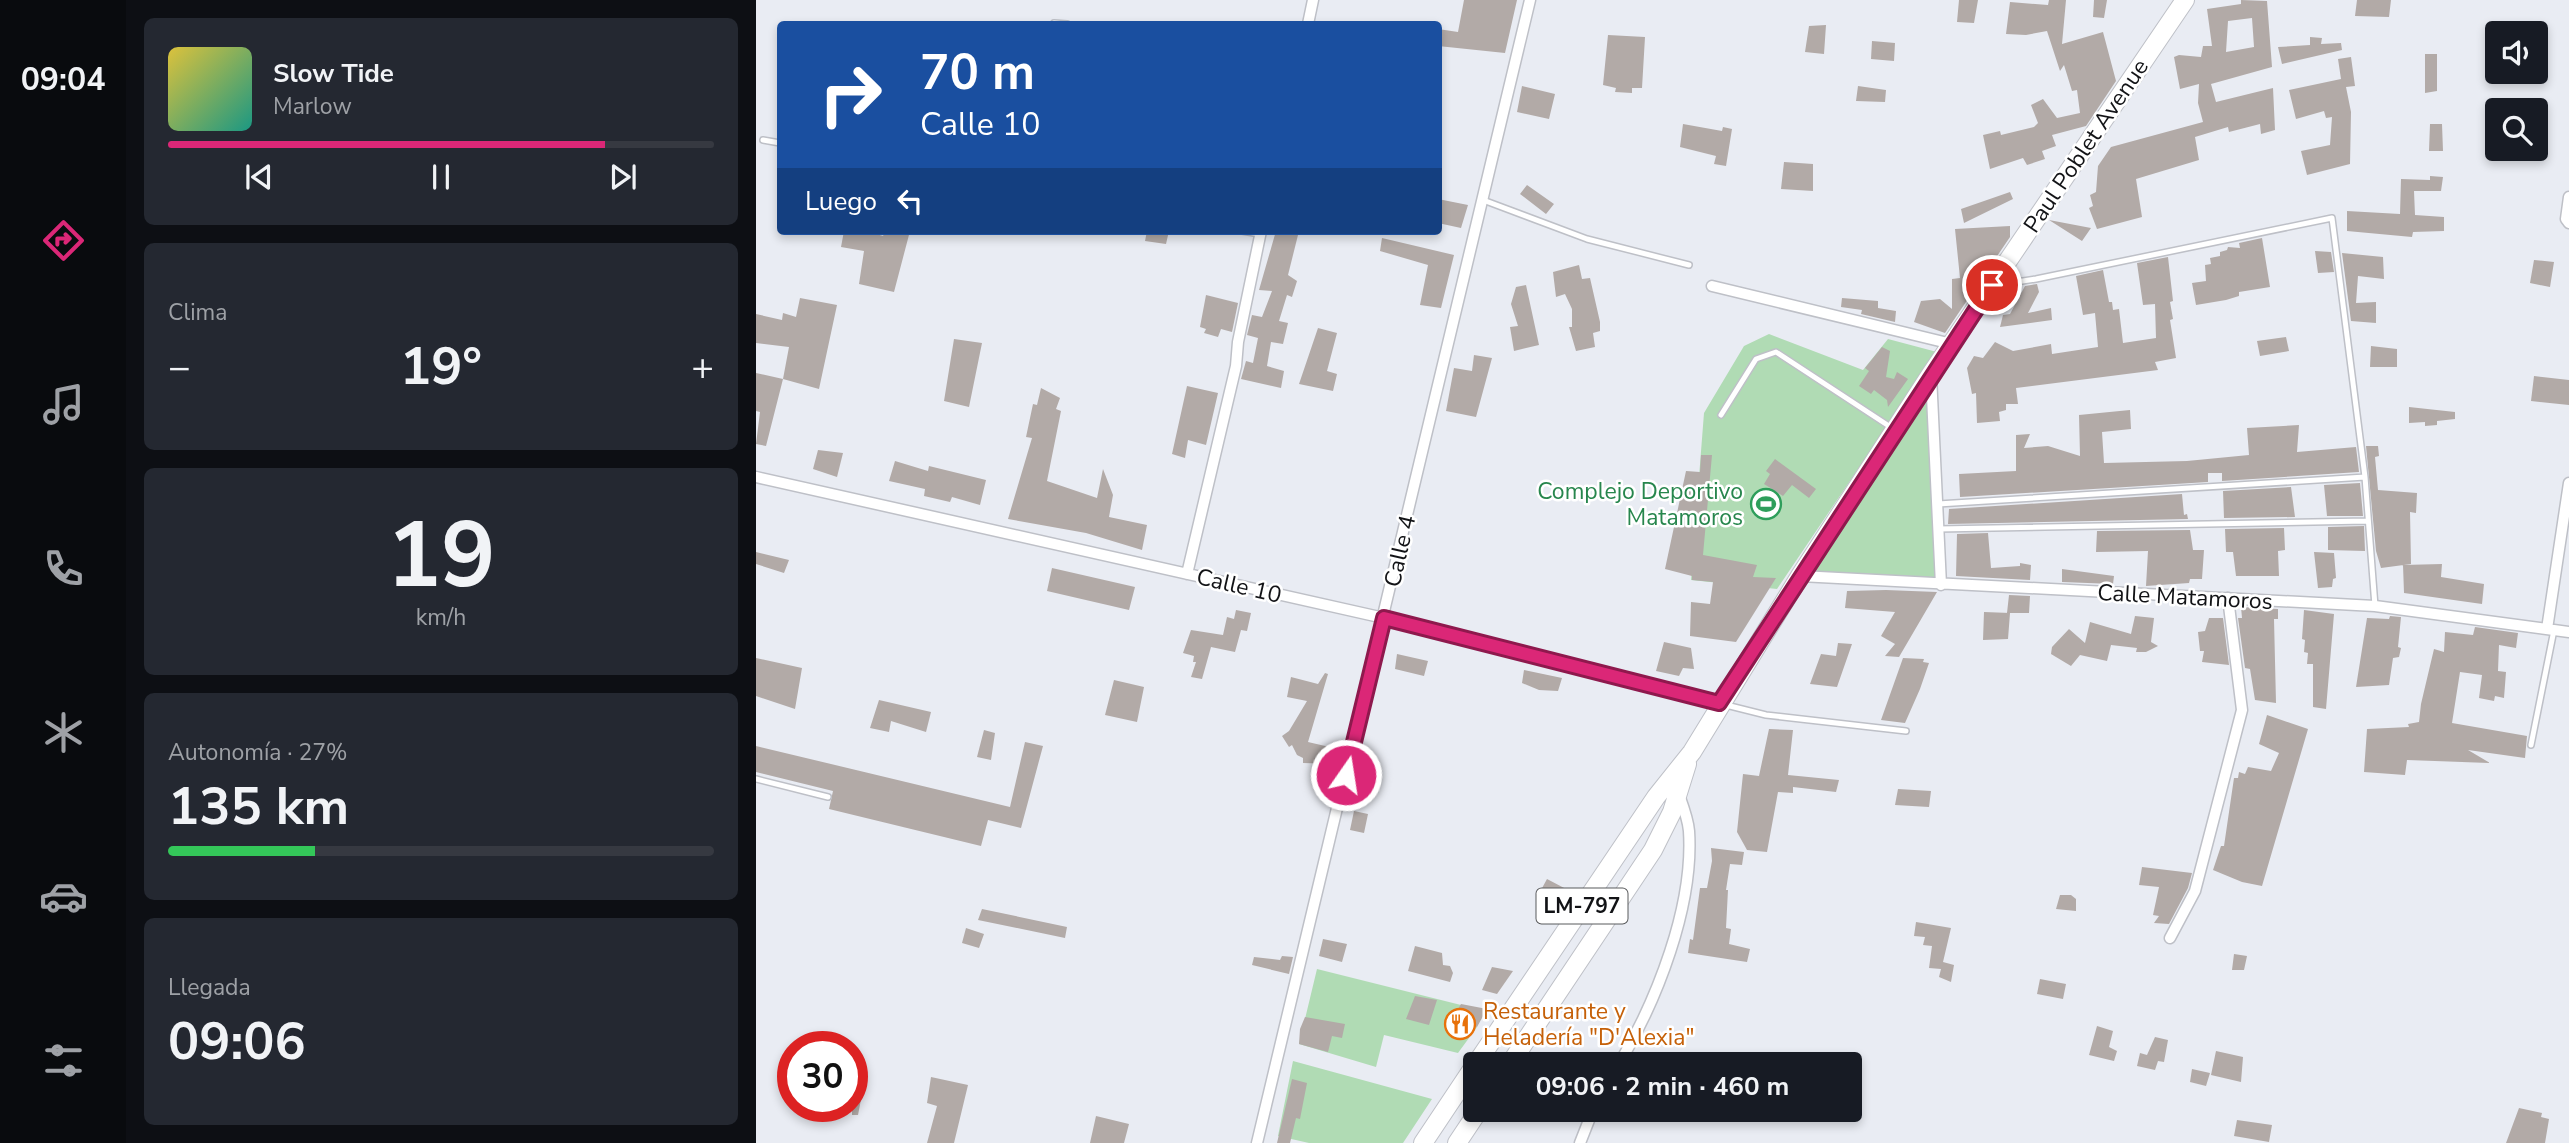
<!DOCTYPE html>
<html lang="es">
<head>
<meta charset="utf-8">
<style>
  :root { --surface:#171b24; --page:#242831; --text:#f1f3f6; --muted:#9ea1a6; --line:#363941; --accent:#db2777 }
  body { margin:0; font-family:"Nunito Sans",sans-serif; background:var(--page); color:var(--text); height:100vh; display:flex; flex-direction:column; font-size:26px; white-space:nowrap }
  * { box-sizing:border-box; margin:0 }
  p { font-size:23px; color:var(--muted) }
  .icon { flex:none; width:38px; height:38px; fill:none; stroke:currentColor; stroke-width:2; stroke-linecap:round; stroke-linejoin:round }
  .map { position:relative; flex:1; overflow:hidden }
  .sheet { display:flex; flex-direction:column; gap:18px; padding:18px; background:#0d0f14; width:630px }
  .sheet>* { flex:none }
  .banner { position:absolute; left:21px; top:21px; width:665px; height:214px; border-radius:7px; box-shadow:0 4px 10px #0003; background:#1a4fa0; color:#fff; overflow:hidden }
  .tools { position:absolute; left:1729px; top:21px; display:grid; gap:14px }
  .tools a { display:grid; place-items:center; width:63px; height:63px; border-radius:7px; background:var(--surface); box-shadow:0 4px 10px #0003; font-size:35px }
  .speed { position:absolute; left:21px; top:1031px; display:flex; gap:14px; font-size:35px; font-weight:700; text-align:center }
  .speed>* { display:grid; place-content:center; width:91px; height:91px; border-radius:50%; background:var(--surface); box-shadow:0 4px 10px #0003; line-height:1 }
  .speed .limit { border:10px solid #d22; background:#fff; color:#111 }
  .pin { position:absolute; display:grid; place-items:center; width:60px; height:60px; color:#fff; margin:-30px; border:4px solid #fff; border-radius:50%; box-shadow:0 2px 7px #0007 }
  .me { position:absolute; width:77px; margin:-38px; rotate:13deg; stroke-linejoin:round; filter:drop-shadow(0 0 5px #0008) }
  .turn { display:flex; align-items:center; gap:24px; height:147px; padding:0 28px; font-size:32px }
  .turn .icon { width:91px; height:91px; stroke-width:2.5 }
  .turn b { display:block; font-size:49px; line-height:60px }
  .then { display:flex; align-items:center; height:66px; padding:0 28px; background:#0003; gap:14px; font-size:26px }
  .big { font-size:52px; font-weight:700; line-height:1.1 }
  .sheet .card { flex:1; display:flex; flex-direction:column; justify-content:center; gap:10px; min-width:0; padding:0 24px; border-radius:10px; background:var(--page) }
  .sheet .dial { align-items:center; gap:0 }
  .dial b { font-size:91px; line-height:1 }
  .song { display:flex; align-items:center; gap:21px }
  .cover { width:84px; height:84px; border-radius:10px; background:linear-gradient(135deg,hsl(50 70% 55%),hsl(170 70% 35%)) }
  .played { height:7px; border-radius:4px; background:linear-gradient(90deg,var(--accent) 80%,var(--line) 80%) }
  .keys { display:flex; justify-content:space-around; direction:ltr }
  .heat { display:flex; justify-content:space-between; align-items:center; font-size:38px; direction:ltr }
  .charge { height:10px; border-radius:5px; background:linear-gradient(90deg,#34c759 27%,var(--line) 0) }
  .trip { position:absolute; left:707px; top:1052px; width:399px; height:70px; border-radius:7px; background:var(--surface); box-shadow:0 4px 10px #0003; font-weight:700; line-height:70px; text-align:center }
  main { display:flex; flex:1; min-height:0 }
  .dock { display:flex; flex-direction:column; width:126px; justify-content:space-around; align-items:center; background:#090b0e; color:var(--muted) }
  .dock .icon { width:49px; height:49px }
  .dock .selected { color:var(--accent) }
  .dock b { font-size:32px; color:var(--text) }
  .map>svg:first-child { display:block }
</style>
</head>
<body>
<main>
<nav class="dock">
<b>09:04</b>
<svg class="icon selected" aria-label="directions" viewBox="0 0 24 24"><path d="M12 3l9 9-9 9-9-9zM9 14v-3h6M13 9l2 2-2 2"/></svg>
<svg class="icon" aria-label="music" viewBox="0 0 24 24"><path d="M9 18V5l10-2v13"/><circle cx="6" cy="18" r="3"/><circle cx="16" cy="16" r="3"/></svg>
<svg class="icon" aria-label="phone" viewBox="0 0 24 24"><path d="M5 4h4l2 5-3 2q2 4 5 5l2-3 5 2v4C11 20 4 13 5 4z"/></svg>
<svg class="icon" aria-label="climate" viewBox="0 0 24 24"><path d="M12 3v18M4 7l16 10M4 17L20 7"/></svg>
<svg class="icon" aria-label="car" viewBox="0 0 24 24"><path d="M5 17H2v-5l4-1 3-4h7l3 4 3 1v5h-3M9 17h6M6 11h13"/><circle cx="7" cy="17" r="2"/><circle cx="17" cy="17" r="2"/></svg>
<svg class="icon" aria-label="filters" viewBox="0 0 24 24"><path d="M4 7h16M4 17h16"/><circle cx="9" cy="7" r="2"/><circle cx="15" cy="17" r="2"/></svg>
</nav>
<section class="sheet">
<div class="card">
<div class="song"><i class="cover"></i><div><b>Slow Tide</b><p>Marlow</p></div></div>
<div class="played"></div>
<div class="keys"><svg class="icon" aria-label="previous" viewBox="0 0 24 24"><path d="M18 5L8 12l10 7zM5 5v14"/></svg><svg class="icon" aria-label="pause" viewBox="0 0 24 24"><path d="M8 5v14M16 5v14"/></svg><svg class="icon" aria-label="next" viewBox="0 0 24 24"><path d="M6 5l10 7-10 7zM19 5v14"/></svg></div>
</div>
<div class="card"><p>Clima</p>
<div class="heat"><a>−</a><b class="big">19°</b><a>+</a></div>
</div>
<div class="card dial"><b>19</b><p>km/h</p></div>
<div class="card"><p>Autonomía · 27%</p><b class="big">135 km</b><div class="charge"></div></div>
<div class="card"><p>Llegada</p><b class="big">09:06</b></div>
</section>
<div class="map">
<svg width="1813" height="1143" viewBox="0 0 1813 1143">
  <rect width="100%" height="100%" fill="#e9ecf3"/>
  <!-- green -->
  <path fill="#b0dbb4" d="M1013,334L1107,370L1132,339L1181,352L1021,589L935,580L948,413L988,346Z
    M1169,398H1174L1179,583L1052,571Z
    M561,969L705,1005L695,1020L721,1027L702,1053L628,1035L620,1067L543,1044Z
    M537,1061L676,1099L647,1143H553L522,1136Z"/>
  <!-- building -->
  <path fill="#b2aaa7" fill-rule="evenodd" d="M708,0H761L749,53L682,46V29L702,32Z
    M1203,0H1222L1218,23L1201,22Z
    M1293,0H1310L1306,44L1347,32L1360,81L1330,126L1296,135L1300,146L1286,151L1289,159L1271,165L1267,158L1234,169L1227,135L1244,131L1245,135L1278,127L1282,123L1275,105L1287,99L1301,118L1324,113L1321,90L1316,91L1308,65L1304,71L1291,31L1270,35L1250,34L1254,2L1292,5Z
    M1338,0H1351L1348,18L1337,17Z
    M1485,0L1511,1L1516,67L1455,84L1460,102L1517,88L1519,130L1505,134L1504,124L1473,132L1472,127L1439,137L1443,160L1380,179L1386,217L1341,229L1333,208L1337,206L1334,195L1340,192L1342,166L1355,147L1447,122L1442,103L1443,84L1424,89L1418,57L1423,55L1445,57L1447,46H1456L1451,9L1485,4ZM1496,18L1498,47L1470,52L1472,21Z
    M1601,0H1635L1633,17L1599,16Z
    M1070,25L1068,54L1049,52L1053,26Z
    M852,35L889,37L886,88H876V93L859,92L860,88L847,85Z
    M1554,37L1566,38L1565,44L1585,43L1586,50L1526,64L1522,47L1554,45Z
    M1116,41L1139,43L1138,61L1115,59Z
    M1669,54H1681V91L1669,93Z
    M1595,57L1599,86L1590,87L1595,112L1594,164L1551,175L1545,151L1574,145L1576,117L1570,118L1568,111L1540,119L1533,90L1585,79L1582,59Z
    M766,86L799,94L793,119L761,112Z
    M1102,86L1130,90L1129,102L1100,101Z
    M927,124L966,131L967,127L976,129L970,166L958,164L960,156L924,147Z
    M1674,124H1686L1687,151H1673Z
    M1028,162L1057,164V191L1025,189Z
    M1674,176L1687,177L1685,191H1658L1659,215L1688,217V231L1657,232L1656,237L1591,231V211L1644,214L1645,179L1674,180Z
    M771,185L798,204L790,214L764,194Z
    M1254,192L1257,199L1208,223L1205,209Z
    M682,199L712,205L705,228L682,223Z
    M1293,220L1335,228L1326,241Z
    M1254,226V237L1189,333L1158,322L1165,301L1184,299L1196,309V279L1204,278L1199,229Z
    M88,231H110L127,236L129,232L142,235L144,231H154L138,292L103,284L108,251L85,247Z
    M391,231H413L410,244L389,241Z
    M520,231H543L532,275L541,281L536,297L531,295L523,321L532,323L527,344L515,342L511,366L528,371L525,388L485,379L490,361L497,363L502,338L491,335L496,315L506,317L516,291L503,290Z
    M626,238L698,255L685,308L664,305L672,265L624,251Z
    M1506,238L1514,287L1483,292V296L1470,300L1440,305L1436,283L1450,281L1449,265L1455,264L1454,258L1464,256V252L1471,250L1472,247L1484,248L1483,243Z
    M1559,251L1575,252L1578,272L1562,273Z
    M1586,253L1627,257L1628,279L1602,276L1600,303L1620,302V323L1595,321Z
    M1412,257L1417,301L1414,302L1417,319L1414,320L1420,358L1399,362L1402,370L1260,388L1262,404H1250V410L1243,412L1244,421L1221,423L1220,393L1216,394L1211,368L1218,356L1227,358L1239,342L1257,351L1295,344L1296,354L1342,347L1339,313L1327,315L1320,276L1347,270L1353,302H1356L1357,310L1363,309L1367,343L1400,338L1399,304L1387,305L1381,263Z
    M1778,260L1798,262L1794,287L1774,283Z
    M823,265L826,279L834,278L844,322V331L837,333L839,347L820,351L813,327H816V309L809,294L800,297L797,272Z
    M1281,284L1283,292L1272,313L1295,308L1296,320L1244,327L1247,315L1254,314L1269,286Z
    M770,285L783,345L758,351L754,327L762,326L755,304L760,287Z
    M450,295L482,303L476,332L465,329L462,337L448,333L450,329L444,327Z
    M44,298L81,305L63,389L27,379L33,347L0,343V314L26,320L27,313L40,317Z
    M1086,298L1122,301V308L1140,311L1139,322L1105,314L1106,310L1085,307Z
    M562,328L581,333L571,371L581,374L577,391L543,384Z
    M1530,337L1533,351L1504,356L1501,341Z
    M198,339L226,343L213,407L188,401Z
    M1615,346L1641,349V367H1614Z
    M1126,347L1134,351L1130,377L1138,379L1141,372L1152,379L1132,407L1131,400L1118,390L1115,394L1103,386L1113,371L1109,368Z
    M718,355L736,358L720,417L690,411L698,368L716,371Z
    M0,373L27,379L10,446L0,444L4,412L0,411Z
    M1778,376L1813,380V405L1775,401Z
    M431,386L462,393L450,445L432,440L429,458L416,454Z
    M285,388L304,398L300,409L305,411L291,481L341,498L347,469L357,495L353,517L391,525L386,550L330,533L252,519L276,438L270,437L277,404L281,405Z
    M1653,407L1699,412V419L1681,421V425L1669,426V422L1653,423Z
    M1374,410L1375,429L1346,432L1348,463L1431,461L1493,455L1491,428L1543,425L1541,452L1600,447L1603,472L1466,481V473H1452V482L1204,497L1203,474L1260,471V435L1274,434L1268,448L1292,446L1324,456L1323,415Z
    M1610,446H1622L1623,456L1619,457L1622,490L1661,493L1660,513L1654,512L1655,564L1625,568L1620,551Z
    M62,450L87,453L81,477L57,469Z
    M945,455H956L947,555L1001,565L997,577L1020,578L980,642L934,636L935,602L954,604L957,582L936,580V576L909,569L930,471L944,472Z
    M1019,459L1060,489L1053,498L1036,485L1027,496L1008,484L1014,474L1010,471Z
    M139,461L172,471L173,466L230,480L224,505L196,497L194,502L168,496L169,489L133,481Z
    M1604,483L1607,516H1571L1568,485Z
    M1535,487L1539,517L1468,518L1467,491Z
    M1426,494L1428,515L1431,514L1432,519L1192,524L1193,509Z
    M1608,526L1609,551L1572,550V527Z
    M1528,528L1529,550L1522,551L1523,576H1480L1477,552H1470L1469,529Z
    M1434,530L1437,550H1448L1446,579H1434L1433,583L1390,586L1392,551L1340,552L1341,531Z
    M1232,533L1235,568L1264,566V563L1275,565L1274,580L1200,576L1201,534Z
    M0,552L33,560L28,573L0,564Z
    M1558,552L1578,553L1580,578L1577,579L1576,587L1562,588Z
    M1686,564L1685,577L1728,584L1726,604L1648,593L1647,565Z
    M296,568L379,587L373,610L291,591Z
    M1306,569L1358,576L1357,584L1306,582Z
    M1130,590L1181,592L1143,657L1129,656L1139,644L1125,636L1139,612L1089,608L1091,591Z
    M1253,595L1274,596L1273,613H1251Z
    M1485,607L1522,609V619H1518L1520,703L1499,700L1494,669L1489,668L1482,618H1486Z
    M480,610L495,613L491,631L485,630L479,652L455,647L446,679L435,677L440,662H437L438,656L427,653L435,630L467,635L471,617L478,619Z
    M1548,610L1578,614L1570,709L1557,707V664H1551L1552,653L1548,652L1549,640L1546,639Z
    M1228,612L1254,613L1252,639L1227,640Z
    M1379,616L1398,618L1395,642L1402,646L1390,652H1380L1381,648L1355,645L1351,661L1324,655L1315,666L1295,654L1296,647L1313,629L1329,643L1334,622L1375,634Z
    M1634,616L1645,617L1642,647L1645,648L1643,657L1637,658L1633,685L1600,687L1611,618L1633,619Z
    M1453,618H1467L1473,665L1446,662L1448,651H1444L1442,632L1449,631Z
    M1719,627L1762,633L1760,648L1743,645L1742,671L1750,672L1748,698L1739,696L1738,701L1723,698L1726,675L1704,672L1696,723L1771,736L1769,758L1712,750L1734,763L1651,760L1649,775L1608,772L1611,729L1653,727L1652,724L1663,722L1665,704L1678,649L1688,652L1689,632L1717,635Z
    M908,642L935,648L938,669L927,668L923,676L900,671Z
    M1082,643L1096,644L1081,687L1054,684L1065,654L1080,656Z
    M641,654L672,661L668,676L639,669Z
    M0,658L46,668L39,709L0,696Z
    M1147,658L1168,659L1167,662L1173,663L1164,689L1149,723L1125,720Z
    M768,670L806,678L802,691L783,690L766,683Z
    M569,673L572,674L552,742L582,749L578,764L547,763V758L541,755L536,745L533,747L526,736L533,731L551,701L531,697L535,677L562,684Z
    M358,680L388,687L381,722L349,715Z
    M123,700L175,712L170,732L135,721L133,732L114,728Z
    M1511,715L1552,729L1506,886L1486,882L1457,870L1465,846H1468L1478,778H1482L1483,772L1489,774L1492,767L1515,771L1523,753L1503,744Z
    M1013,729L1037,730L1032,775L1083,780L1080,792L1037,787V793L1022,792L1011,852L991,850L981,832L987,774L1003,776Z
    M228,730L239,733L235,760L221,757Z
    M269,742L287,746L265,828L232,820L225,846L73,809L77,791L0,772V746L254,807Z
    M1142,789L1175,791L1173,807L1139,805Z
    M598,811L612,814L608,833L594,830Z
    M955,848L988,852L986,865L974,864L970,890H972L970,928L975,929L973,944L994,949L991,962L932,953L934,939L937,940L944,888H951L956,861Z
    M1386,867L1436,873L1432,888L1413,924L1398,923L1403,916L1397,915L1403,887L1383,885Z
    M791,879L812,890L795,918L786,910L794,896L785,890Z
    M1304,895H1315L1320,899V911L1300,909Z
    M226,909L311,927L309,938L222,920Z
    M1160,922L1195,928L1187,962L1198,965L1195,982L1183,977L1185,969L1173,968L1176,946L1167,945L1169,937L1158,936Z
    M210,928L228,934L223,948L206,943Z
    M567,939L591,944L586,962L563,956Z
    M659,946L686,953L687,965L694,966L697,973L694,982L652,971Z
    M1478,954L1491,956L1488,970H1476Z
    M526,956L537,957L533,974L496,965L498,957L524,960Z
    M736,967L757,971L741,994L726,990Z
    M1284,979L1310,984L1307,999L1281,994Z
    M659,996L681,1000L673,1025L650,1019Z
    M705,1004L731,1009L721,1027L695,1020Z
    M549,1017L589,1024L586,1038L576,1036L572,1052L543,1044L544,1029Z
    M1341,1026L1357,1031L1353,1047L1361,1051L1358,1061L1333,1055Z
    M1399,1037L1412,1040L1408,1062L1402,1061L1399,1070L1381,1066L1384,1053L1391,1055Z
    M1460,1051L1487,1057L1485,1082L1455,1075Z
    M1436,1069L1454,1073L1450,1086L1434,1082Z
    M96,1077L109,1079L102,1115H96Z
    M175,1077L212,1085L198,1143H171L181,1106L171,1103Z
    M536,1079L551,1083L544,1119L540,1118L534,1143H521Z
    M1763,1108L1786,1113L1785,1117L1793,1119L1789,1143H1750Z
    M340,1116L373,1124L368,1143H334Z
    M1481,1120L1516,1125L1513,1142L1478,1136Z"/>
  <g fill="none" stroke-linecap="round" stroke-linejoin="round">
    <!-- lane casing -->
    <g stroke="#bec0c7" stroke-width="8">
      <path id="lane" d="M298,23L311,24
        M7,140L24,143
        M727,200L831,239L933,265
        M486,231L504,234
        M1241,285L1280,279L1576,218L1609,477L1619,606
        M965,415L1000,359L1020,352L1136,428
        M1182,504L1609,477
        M1182,529L1611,521
        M970,705L1010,715L1150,731
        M1775,745L1798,630
        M0,779L72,797"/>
    </g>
    <!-- street casing -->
    <g stroke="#bec0c7" stroke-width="13">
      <path id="street" d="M552,24L557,0
        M1813,197L1810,219L1813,223
        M956,286L1196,344
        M1175,375L1185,585
        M0,477L628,618L963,703
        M431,574L480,366L482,342L505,231
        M1044,576L1619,606L1813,632
        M1791,629L1813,483
        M1414,938L1439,891L1486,710L1472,598
        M863,1064C901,1000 938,906 933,831C932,819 927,806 923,795
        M501,1143L774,0
        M824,1143L837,1110"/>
    </g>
    <!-- primary casing -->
    <g stroke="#bec0c7" stroke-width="20">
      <path id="primary" d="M720,1064L900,797L936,752L1044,576L1175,374L1429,0
        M754,1064L897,850L916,812L931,764
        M667,1143L719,1065
        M701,1143L723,1110"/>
    </g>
    <!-- lane -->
    <use href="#lane" stroke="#fff" stroke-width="5"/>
    <!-- street -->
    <use href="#street" stroke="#fff" stroke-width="10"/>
    <!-- primary -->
    <use href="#primary" stroke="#fff" stroke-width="18"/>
  </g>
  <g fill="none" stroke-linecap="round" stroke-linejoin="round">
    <!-- route casing -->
    <g stroke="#8e194d" stroke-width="18">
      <path id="route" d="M590,775L628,618L963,703L1236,285"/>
    </g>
    <!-- route -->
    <use href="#route" stroke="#db2777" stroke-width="12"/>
  </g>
  <!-- icons -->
  <defs>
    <g id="stadium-ring" transform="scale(1.575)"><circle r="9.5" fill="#fff" stroke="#2e9e5b" stroke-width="1.5"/><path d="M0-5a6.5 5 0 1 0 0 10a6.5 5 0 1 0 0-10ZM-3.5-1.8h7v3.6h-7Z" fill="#2e9e5b"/></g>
    <g id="restaurant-ring" transform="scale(1.575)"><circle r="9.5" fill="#fff" stroke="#e8710a" stroke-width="1.5"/><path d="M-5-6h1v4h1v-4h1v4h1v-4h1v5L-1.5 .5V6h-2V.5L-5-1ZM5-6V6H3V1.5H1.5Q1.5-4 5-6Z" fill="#e8710a"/></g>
  </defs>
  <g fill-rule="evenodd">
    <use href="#stadium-ring" x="1010" y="504"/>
    <use href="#restaurant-ring" x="704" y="1024"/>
  </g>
  <g text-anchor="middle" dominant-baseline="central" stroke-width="5" stroke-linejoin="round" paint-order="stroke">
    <!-- shield labels -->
    <rect fill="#fff" stroke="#595a5c" stroke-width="2" x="780.5" y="888.5" width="91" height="35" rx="5"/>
    <g font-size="21" font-weight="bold" fill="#121316">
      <text x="826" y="906">LM-797</text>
    </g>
    <!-- street labels -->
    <g font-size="23" fill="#121316" stroke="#fff">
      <text transform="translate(1330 146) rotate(-56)">Paul Poblet Avenue</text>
      <text transform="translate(644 551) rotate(-77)">Calle 4</text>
      <text transform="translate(483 586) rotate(13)">Calle 10</text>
      <text transform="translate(1429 597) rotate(3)">Calle Matamoros</text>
    </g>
    <!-- leisure labels -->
    <g font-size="23" fill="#27864d" stroke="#fff" text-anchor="end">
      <text x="987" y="491">Complejo Deportivo<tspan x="987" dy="26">Matamoros</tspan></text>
    </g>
    <!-- food labels -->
    <g font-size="23" fill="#c56008" stroke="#fff" text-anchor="start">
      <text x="727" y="1011">Restaurante y<tspan x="727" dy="26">Heladería "D'Alexia"</tspan></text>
    </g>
  </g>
</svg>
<div class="tools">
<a><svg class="icon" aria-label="sound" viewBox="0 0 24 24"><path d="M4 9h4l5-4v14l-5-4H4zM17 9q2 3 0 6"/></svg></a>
<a><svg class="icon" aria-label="search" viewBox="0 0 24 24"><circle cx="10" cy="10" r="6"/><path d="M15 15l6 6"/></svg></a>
</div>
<div class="speed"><div class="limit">30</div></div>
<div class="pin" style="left:1236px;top:285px;background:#d93025"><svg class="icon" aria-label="arrive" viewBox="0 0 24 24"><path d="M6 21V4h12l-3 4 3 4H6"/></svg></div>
<svg class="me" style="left:590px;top:775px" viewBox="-20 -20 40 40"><circle r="17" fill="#db2777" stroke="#fff" stroke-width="3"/><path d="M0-11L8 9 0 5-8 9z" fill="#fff"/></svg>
<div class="trip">09:06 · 2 min · 460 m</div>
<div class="banner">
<div class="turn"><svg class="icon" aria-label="right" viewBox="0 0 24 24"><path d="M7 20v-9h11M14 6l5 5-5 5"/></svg><div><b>70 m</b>Calle 10</div></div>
<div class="then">Luego<svg class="icon" aria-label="left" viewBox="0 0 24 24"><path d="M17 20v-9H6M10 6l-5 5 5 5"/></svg></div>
</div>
</div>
</main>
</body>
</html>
